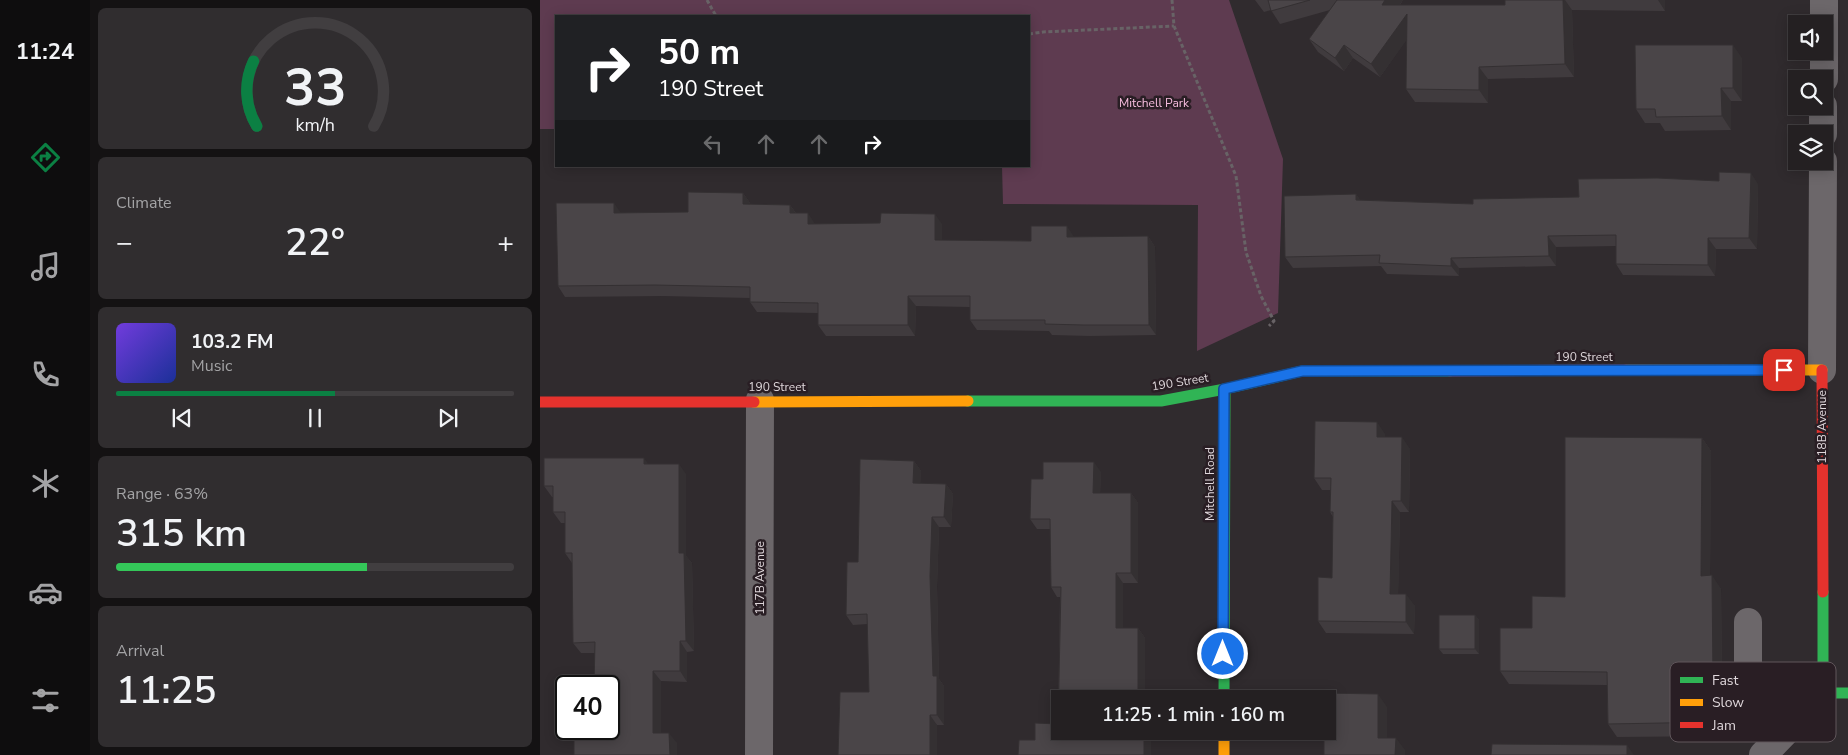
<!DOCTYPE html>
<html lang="en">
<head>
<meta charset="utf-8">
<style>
  :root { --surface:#242022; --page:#302d2f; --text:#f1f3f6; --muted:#a3a3a5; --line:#413e40; --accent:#0b8043 }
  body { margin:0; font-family:"Nunito Sans",sans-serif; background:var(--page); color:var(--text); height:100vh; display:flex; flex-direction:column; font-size:19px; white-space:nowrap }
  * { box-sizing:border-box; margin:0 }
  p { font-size:16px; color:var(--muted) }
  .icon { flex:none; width:28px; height:28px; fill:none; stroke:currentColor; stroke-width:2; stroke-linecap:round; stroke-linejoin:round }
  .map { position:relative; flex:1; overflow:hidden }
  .panel { display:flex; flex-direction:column; gap:8px; padding:8px; background:#141213; width:450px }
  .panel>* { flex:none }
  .guide { position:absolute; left:15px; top:15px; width:475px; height:152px; border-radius:0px; box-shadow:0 2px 12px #0003,0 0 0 1px var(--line); background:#202124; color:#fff; overflow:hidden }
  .fabs { position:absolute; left:1248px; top:15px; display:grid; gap:10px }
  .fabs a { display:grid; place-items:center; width:45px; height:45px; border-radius:0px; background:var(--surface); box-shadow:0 2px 12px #0003,0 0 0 1px var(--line); font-size:25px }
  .speed { position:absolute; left:15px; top:675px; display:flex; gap:10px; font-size:25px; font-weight:700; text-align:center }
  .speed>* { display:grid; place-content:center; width:65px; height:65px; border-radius:50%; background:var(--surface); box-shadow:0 2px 12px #0003,0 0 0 1px var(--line); line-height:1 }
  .speed .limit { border:2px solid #111; border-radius:8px; background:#fff; color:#111 }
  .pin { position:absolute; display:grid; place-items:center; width:42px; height:42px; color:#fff; margin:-21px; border-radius:10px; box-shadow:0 2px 8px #0006 }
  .me { position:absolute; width:55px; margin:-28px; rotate:0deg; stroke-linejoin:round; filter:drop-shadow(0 0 4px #0008) }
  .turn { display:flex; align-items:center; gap:18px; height:105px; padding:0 20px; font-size:22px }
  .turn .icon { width:65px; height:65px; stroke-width:2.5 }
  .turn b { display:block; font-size:35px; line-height:42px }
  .lanes { display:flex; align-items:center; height:48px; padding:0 20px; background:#0003; justify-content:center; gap:25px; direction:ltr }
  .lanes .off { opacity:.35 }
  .big { font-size:38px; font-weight:600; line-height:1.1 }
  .panel .card { flex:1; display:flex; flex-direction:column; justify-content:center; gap:8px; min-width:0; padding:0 18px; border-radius:8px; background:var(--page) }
  .panel .dial { align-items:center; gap:0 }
  .dial svg { height:130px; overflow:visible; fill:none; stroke:var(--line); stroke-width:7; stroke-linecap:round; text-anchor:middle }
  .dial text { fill:var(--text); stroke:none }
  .song { display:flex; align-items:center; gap:15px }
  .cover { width:60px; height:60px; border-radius:8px; background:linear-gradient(135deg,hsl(260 70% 55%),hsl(230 70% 35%)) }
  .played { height:5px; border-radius:2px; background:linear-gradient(90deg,var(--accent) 55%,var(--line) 55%) }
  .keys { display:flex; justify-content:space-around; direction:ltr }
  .heat { display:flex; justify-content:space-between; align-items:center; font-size:28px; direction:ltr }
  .charge { height:8px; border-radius:4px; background:linear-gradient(90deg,#34c759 63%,var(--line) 0) }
  .trip { position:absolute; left:511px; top:690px; width:285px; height:50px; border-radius:0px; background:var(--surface); box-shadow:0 2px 12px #0003,0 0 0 1px var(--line); font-weight:600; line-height:50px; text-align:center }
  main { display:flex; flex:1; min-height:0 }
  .tabs { display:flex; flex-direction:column; width:90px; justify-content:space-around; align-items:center; background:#0e0d0e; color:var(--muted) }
  .tabs .icon { width:35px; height:35px }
  .tabs .selected { color:var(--accent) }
  .tabs b { font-size:22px; color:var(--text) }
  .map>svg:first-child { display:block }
</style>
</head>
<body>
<main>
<nav class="tabs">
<b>11:24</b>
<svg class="icon selected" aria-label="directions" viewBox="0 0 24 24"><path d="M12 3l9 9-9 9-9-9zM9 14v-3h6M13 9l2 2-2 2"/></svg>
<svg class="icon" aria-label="music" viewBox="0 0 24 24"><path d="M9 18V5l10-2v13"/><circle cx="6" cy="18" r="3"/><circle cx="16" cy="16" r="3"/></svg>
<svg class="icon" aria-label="phone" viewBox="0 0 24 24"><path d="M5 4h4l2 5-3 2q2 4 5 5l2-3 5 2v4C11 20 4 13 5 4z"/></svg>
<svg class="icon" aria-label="climate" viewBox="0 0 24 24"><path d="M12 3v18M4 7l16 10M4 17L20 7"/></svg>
<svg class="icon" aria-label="car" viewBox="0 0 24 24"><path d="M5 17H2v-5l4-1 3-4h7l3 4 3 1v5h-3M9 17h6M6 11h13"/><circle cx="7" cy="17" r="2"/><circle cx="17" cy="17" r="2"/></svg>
<svg class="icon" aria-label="filters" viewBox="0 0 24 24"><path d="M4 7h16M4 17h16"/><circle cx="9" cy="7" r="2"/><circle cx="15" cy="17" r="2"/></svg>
</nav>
<section class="panel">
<div class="card dial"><svg viewBox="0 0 100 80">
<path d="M14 69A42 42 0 1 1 86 69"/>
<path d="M14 69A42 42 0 0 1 12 29" stroke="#0b8043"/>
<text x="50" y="56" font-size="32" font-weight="700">33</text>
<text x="50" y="72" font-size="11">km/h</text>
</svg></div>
<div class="card"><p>Climate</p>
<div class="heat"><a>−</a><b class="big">22°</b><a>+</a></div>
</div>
<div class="card">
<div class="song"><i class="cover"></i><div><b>103.2 FM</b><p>Music</p></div></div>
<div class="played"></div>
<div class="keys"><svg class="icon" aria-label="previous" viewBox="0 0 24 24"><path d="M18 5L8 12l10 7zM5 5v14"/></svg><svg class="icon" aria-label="pause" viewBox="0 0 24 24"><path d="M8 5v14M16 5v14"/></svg><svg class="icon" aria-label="next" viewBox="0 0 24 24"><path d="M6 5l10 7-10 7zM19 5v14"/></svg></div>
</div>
<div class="card"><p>Range · 63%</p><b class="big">315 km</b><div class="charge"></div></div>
<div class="card"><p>Arrival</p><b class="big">11:25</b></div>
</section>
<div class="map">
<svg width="1308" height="755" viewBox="0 0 1308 755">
  <rect width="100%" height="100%" fill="#302b2e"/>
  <!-- green -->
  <path fill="#5e3b50" d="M0,0H689L743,159L738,313L657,351L658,205L463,204L462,166H489V16H16V129H0Z"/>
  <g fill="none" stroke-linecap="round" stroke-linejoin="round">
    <!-- path -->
    <path stroke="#686366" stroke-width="3" stroke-dasharray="4 2.5" stroke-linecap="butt" d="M167,0L176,16
      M632,0L634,26L696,176L706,252L721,296L734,321L729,326
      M489,34L503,32L634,26"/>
    <!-- street -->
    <path stroke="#6c676a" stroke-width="28" d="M1284,79V0
      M1283,134V106
      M1282,370L1283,161
      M1208,622V681L1246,730
      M219,755L220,400
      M1223,755L1283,693"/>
    <!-- fast -->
    <path stroke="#30b455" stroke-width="11" d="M428,401H621L685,389L762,371H910
      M1283,592V693H1308
      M684,699L685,389"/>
    <!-- slow -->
    <path stroke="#ff9f0a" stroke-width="11" d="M1086,370H1282
      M214,402L428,401
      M684,731V755"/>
    <!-- jam -->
    <path stroke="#e5322d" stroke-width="11" d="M1282,370L1283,592
      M910,371L1086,370
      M0,402H214"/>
  </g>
  <!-- wall -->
  <path fill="#403b3e" d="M715,0H863L860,5H965V0H1125V11L1032,10L1034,77L948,79V103L875,102L866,89V40L840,77L813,58L804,71L778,52L769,39L790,10L740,24L731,10L724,12Z
    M1202,58V101H1191V130L1125,131L1120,123H1105L1096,109Z
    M1218,184L1217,249H1176L1175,276L1083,275L1076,264V246L1016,247V266L919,268V276L847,274L841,266L753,268L745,257L816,194L820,200L933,204Z
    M203,193L210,203V204L250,205L256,213L275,224H402V240L491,241L534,237L608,236L615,247L616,335L550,336L512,335L509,331L437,330L430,320V307L376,306L375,336H286L278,325V313L217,312L210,302V298L123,296L25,297L18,286L81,213L148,212Z
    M845,434V437L870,449L869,512H860L858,594L875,606L874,634L786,633L778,621L792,578L793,517L790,512V490H782L774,478Z
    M1162,438L1171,451L1170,575L1181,589L1182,689L1185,694L1186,736L1077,737L1068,724L1067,685L969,684L960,671L992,628L1025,597Z
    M374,461L381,471L380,483L406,484L413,494L411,527H399L397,586L399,679L404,686V725H397L329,692L328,624L313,625L306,615L318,562Z
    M108,464L146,474V556L152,563L154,651L147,652V682L121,681V733L137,743L69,729L55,653H41L33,643L32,563L25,553V523H21L13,512V497H12L4,486Z
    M561,472L560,493H591L598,503V583H583V628H598L605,638V699H520L611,737V755H478L495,740L518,724L520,597H517L511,587L510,529H497L490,519Z
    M935,615L939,620V654H903L899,649Z"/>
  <!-- shaded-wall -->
  <path fill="#343032" d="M845,0H863L851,17L842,5Z
    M1023,0H1025L1032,10L1034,77L1025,64Z
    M1118,0H1125V11Z
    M867,14L876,27L840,77L831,64Z
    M804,45L813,58L804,71L795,58Z
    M1193,45L1202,58V101L1193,88Z
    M939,67L948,79V103L939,90Z
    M1181,88L1191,101V130L1182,116Z
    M1211,173L1218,184L1217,249L1209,238Z
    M203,193L210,203V215L203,204Z
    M816,194L824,205L816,200Z
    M74,203L81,213H74Z
    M250,205L257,215L250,213Z
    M268,213L275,224H268Z
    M395,214L402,224V251L395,240Z
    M527,226L534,237H527Z
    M608,236L615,247L616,335L609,325Z
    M1008,236L1016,247V266L1009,256Z
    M1168,238L1176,249L1175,276L1168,265Z
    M911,258L919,268V276L911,266Z
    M368,296L376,306L375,336L368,325Z
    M837,422L845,434V449L837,437Z
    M862,437L870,449L869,512L861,501Z
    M1162,438L1171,451L1170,589L1161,576Z
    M104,458L112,469L104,464Z
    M374,461L381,471L380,493L373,483Z
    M554,462L561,472L560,502L553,493Z
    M139,464L146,474V556L152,563L154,651L146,641L139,553Z
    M406,484L413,494L411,527L404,517Z
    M591,493L598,503V583L591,573Z
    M852,501L860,512L858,606L850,594Z
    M392,517L399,527L397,586L399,679L404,686V725L397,715L393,676L390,576Z
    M576,573L583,583V638L576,628Z
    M1172,575L1181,589L1182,689L1185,694L1186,736L1177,722L1173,680Z
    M866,594L875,606L874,634L866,622Z
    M935,615L939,620V654L935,649Z
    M598,628L605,638V699H598Z
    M140,641L147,652V682L140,671Z
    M113,671L121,681V744L113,733Z
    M838,694L847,707V750L838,738Z
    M390,715L397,725V755H390Z
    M601,731H607L611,737V755H604Z
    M129,733L137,743V755H130Z
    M856,738L865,750V755H855Z
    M1087,745L1094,755H1087Z"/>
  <!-- building -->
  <path fill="#4a4548" stroke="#343032" d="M728,0H770L731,11Z
    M797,0H845L842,5H965V0H1023L1025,64L939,67V90L866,89L867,14L831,64L804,45L795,58L769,39Z
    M1095,45H1193V88H1181L1182,116L1116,117L1115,109H1096Z
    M1179,172L1211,173L1209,238H1168V265L1076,264V235L1008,236L1009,256L911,258V266L839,263L840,255L745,257L744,196L816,194V200L933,204V199L1039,197L1038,179L1117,178L1179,181Z
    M148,192L203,193V204L250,205V213H268V224L340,223L341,213L395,214V240L491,241V226H527V237L608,236L609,325H543L505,324V320H430V296H368V325H278V303L210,302V287L115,285L18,286L16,203H74V213L148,212Z
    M775,421L837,422V437H862L861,501H852L850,594H866V622L778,621V577L792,578L793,512H790L791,478H774Z
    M1025,437L1162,438L1161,576L1172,575L1173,680H1176L1177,722L1068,724L1067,672L960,671V628H992V596L1025,597Z
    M4,458H104V464H139V553H144L146,641H140V671H113V733H129L130,755H34V729H69V686H54L55,642L33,643L32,553H25V512H13V486H4Z
    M320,459L374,461L373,483L406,484L404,517H392L390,576L393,676H397V715H390V755H298L300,692H329L327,614L306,615L307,562H318Z
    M503,462H554L553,493H591V573H576V628H598V699H520V731H604V755H478L479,740H495V723L518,724L521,587H511L510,519H490L491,479H503Z
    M899,615H935V649H899Z
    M784,693L838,694V738H856L855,755H784V731H788V699H784Z
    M952,744L1087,745V755H951Z"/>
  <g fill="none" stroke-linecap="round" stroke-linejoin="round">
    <!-- route casing -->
    <g stroke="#114b97" stroke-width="12">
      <path id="route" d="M683,654L684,389L762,371L1244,370"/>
    </g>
    <!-- route -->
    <use href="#route" stroke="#1a73e8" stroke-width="9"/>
  </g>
  <g text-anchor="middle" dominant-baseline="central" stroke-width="5" stroke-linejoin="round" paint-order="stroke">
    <!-- park labels -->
    <g font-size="12" fill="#f7bdde" stroke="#291e24">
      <text x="614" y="103">Mitchell Park</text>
    </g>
    <!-- street labels -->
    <g font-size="12" fill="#dfd7db" stroke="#291e24">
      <text x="1044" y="357">190 Street</text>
      <text transform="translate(640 382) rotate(-9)">190 Street</text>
      <text x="237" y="387">190 Street</text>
      <text transform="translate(1282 427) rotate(-90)">118B Avenue</text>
      <text transform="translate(670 484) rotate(-90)">Mitchell Road</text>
      <text transform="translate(220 578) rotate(-90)">117B Avenue</text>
    </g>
  </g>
  <!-- legend -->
  <rect x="1130" y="662" width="166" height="80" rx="8" fill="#291e24" stroke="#60565b" stroke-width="1"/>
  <rect x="1140" y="677" width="23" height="6" fill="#30b455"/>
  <rect x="1140" y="699" width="23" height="7" fill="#ff9f0a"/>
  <rect x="1140" y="722" width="23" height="6" fill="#e5322d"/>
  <g font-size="14" fill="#dfd7db">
    <text x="1172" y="685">Fast</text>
    <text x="1172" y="707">Slow</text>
    <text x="1172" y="730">Jam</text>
  </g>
</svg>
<div class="fabs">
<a><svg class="icon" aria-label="sound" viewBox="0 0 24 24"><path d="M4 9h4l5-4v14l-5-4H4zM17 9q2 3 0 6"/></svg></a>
<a><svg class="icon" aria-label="search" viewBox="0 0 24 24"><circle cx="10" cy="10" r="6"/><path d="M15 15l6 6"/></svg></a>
<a><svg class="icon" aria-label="layers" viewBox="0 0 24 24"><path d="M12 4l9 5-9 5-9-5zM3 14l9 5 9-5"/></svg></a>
</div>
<div class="speed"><div class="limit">40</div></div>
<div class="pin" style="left:1244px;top:370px;background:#d93025"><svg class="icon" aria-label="arrive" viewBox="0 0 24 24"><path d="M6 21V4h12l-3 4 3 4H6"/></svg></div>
<svg class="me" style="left:683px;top:654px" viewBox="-20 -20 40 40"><circle r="17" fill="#1a73e8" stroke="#fff" stroke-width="3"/><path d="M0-11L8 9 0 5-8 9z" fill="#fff"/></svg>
<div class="trip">11:25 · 1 min · 160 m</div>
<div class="guide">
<div class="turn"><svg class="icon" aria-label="right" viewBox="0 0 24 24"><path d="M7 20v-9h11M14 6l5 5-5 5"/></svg><div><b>50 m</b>190 Street</div></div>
<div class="lanes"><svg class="icon off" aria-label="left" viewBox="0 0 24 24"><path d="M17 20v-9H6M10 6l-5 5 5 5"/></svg><svg class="icon off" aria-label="ahead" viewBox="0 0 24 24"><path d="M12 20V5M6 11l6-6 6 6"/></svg><svg class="icon off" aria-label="ahead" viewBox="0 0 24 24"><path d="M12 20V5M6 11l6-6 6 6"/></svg><svg class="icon" aria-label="right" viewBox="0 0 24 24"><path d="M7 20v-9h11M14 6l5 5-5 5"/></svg></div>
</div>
</div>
</main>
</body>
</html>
